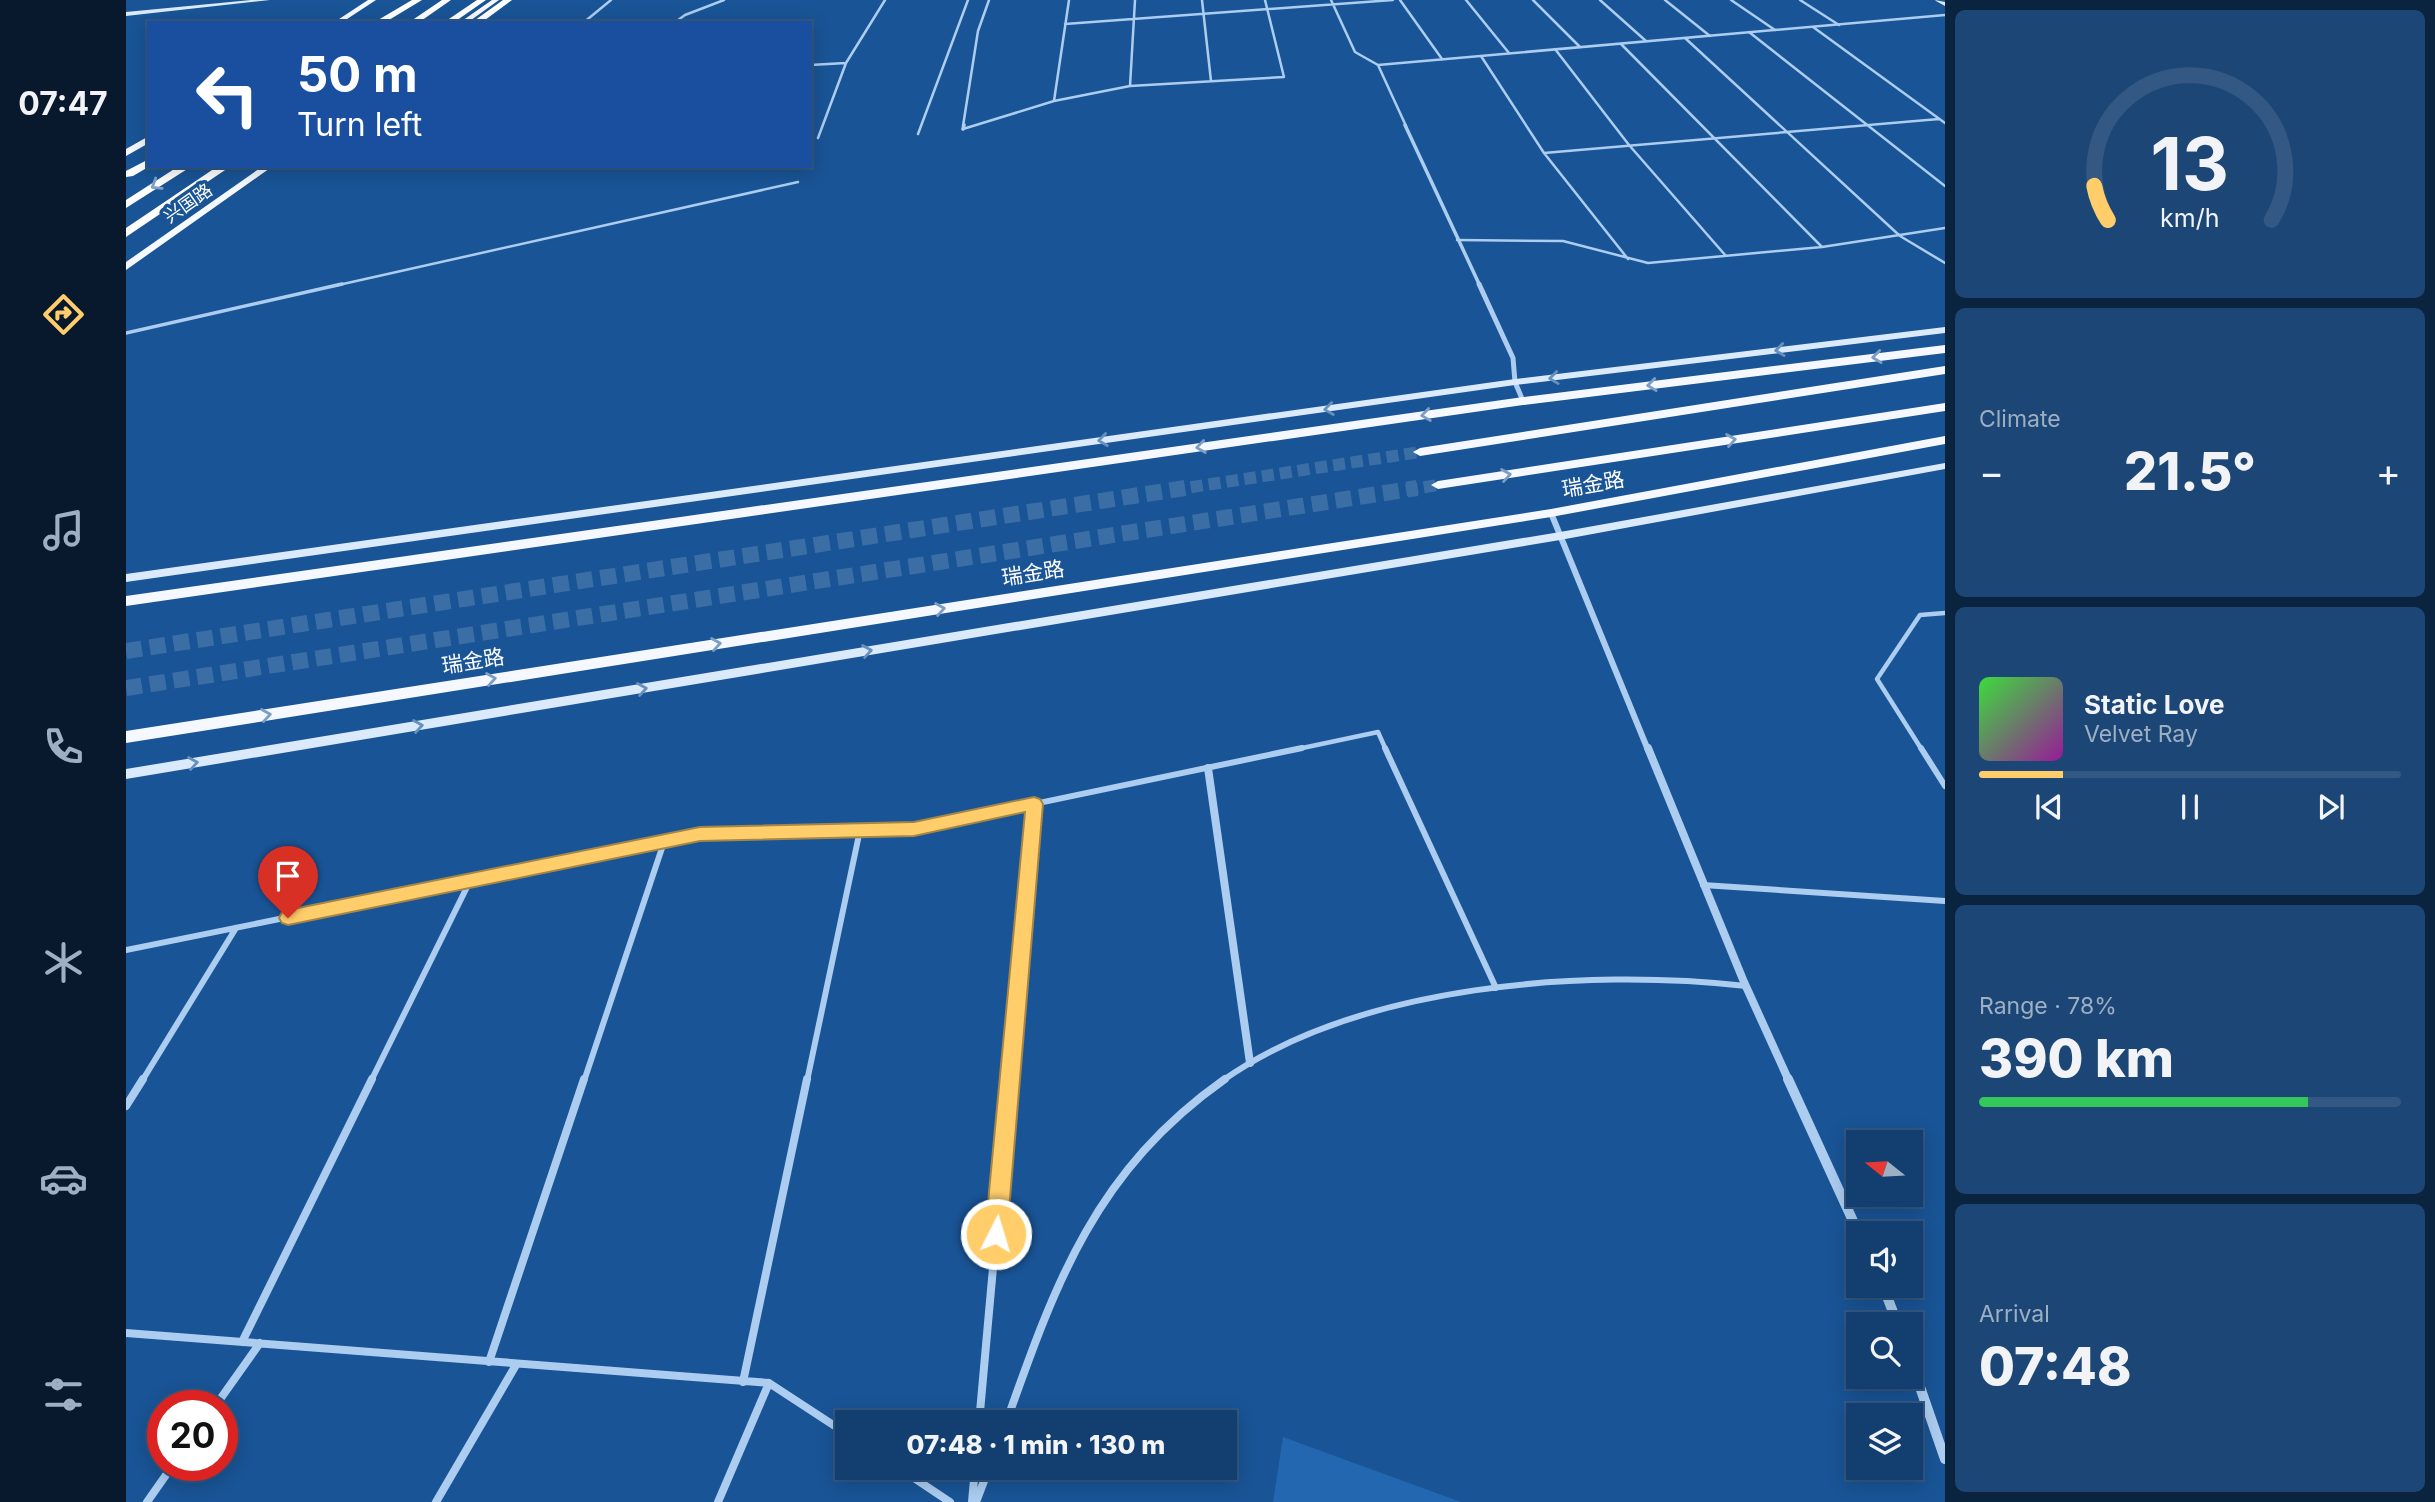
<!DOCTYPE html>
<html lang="en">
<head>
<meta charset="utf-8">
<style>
  :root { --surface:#133f70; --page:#1c4675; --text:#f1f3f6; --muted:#9dafc3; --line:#325883; --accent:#ffce6b }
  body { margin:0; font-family:Inter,"Noto Sans SC",sans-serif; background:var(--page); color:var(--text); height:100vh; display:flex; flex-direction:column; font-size:26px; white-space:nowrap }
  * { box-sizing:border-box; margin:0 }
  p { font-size:23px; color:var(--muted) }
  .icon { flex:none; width:38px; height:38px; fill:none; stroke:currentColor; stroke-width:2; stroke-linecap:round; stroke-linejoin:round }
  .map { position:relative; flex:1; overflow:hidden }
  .side { display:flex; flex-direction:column; gap:10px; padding:10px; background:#0a233e; width:490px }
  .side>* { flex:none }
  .guide { position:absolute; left:21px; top:21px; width:665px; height:147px; border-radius:0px; box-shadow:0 4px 18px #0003,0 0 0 2px var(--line); background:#1a4fa0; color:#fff; overflow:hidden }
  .needle { width:46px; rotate:288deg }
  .controls { position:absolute; left:1720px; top:1130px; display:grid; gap:14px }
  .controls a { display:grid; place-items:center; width:77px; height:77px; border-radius:0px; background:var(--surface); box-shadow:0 4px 18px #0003,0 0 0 2px var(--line); font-size:35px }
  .speed { position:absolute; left:21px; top:1390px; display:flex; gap:14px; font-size:35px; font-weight:700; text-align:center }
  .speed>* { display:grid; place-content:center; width:91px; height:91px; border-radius:50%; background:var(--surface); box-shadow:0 4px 18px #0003,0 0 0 2px var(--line); line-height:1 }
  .speed .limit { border:10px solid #d22; background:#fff; color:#111 }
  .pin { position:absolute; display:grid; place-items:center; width:60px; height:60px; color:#fff; margin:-72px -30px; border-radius:50% 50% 50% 0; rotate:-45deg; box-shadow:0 0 7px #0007 }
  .pin .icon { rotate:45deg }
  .me { position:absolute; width:77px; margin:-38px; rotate:5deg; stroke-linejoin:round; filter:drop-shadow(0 0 5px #0008) }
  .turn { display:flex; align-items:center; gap:24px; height:147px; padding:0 35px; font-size:32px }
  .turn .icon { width:91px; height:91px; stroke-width:2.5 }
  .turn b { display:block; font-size:49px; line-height:60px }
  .big { font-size:52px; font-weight:800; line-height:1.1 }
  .side .tile { flex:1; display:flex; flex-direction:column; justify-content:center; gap:10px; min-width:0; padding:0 24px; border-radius:10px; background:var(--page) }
  .side .dial { align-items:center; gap:0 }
  .dial svg { height:182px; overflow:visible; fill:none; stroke:var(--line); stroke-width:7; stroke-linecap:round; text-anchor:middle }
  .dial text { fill:var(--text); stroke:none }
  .song { display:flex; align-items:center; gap:21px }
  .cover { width:84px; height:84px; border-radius:10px; background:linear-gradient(135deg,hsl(120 70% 55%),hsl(300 70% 35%)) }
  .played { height:7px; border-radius:4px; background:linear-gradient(90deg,var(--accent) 20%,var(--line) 20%) }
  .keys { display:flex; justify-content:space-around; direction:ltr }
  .heat { display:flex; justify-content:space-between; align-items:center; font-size:38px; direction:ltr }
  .charge { height:10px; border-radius:5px; background:linear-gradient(90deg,#34c759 78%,var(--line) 0) }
  .trip { position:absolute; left:709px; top:1410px; width:402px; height:70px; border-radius:0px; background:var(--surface); box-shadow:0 4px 18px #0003,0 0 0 2px var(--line); font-weight:800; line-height:70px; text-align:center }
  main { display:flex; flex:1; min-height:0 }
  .tabs { display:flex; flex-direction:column; width:126px; justify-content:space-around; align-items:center; background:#08192d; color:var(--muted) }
  .tabs .icon { width:49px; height:49px }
  .tabs .active { color:var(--accent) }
  .tabs b { font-size:32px; color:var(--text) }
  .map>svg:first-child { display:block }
</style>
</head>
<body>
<main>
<nav class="tabs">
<b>07:47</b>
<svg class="icon active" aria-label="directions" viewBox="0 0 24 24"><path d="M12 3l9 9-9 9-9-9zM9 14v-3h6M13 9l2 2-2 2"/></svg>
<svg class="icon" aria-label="music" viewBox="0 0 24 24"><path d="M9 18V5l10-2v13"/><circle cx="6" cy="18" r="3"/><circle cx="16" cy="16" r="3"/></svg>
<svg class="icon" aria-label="phone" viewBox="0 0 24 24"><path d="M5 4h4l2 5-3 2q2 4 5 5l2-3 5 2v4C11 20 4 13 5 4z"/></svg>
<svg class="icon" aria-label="climate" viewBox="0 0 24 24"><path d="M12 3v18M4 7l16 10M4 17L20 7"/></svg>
<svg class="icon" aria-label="car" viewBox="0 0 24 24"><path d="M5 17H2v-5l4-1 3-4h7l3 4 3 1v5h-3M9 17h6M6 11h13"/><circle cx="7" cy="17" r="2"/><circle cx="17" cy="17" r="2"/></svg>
<svg class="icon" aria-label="filters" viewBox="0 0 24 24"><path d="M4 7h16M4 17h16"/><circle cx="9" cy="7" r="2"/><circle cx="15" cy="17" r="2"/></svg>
</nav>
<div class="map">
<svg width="1819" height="1502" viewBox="0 0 1819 1502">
  <rect width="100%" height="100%" fill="#195496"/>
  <!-- green -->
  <path fill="#2267af" d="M1157,1437L1335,1502H1147Z"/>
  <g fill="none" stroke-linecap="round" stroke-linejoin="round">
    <!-- primary-tunnel-far1 -->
    <path stroke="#3c6ea6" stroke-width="12" stroke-dasharray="12 6" stroke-linecap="butt" d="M1047,490L1294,452
      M1280,490L1312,485"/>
    <!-- primary-tunnel -->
    <path stroke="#3c6ea6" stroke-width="16" stroke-dasharray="16 8" stroke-linecap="butt" d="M0,651L1059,488
      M0,688L1291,488"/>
    <!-- lane-far4 -->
    <path stroke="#accdf0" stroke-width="2.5" d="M1076,0L1085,81
      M1205,0L1229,52L1252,65
      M1274,0L1316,59
      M1340,0L1383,53
      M1407,0L1454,47
      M1474,0L1520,41
      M1539,0L1584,36
      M1605,0L1649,30
      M1674,0L1713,25
      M457,23L485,0
      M548,23L559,15L598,0
      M939,24L1267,0
      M1687,27L1819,123
      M1623,32L1819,186
      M1559,38L1774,236L1819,263
      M1495,44L1696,247
      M1429,49L1503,145L1600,256
      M1355,56L1418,153L1502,259
      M684,65L720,63
      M1004,86L1009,0
      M928,101L943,0
      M837,129L928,101L1004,86L1158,77L1139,0
      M792,134L842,0
      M692,138L720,63L759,0
      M1418,153L1813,119
      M1331,240L1437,241L1522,263L1696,247L1819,228
      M208,286L672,182"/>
    <!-- lane-far3 -->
    <path stroke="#accdf0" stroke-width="3.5" d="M0,333L216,284"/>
    <!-- lane-far2 -->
    <path stroke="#accdf0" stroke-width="4.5" d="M1167,750L1252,732L1260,750
      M1796,750L1751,679L1794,615L1819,613"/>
    <!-- lane-far1 -->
    <path stroke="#accdf0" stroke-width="6" d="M1259,748L1370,988
      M1795,748L1819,786
      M1577,885L1819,901
      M0,950L574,834L788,829L1176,748
      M16,1081L110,928
      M245,1081L344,881
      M458,1081L538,842
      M681,1081L734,830
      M883,1081L908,804
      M1096,1081C1233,984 1458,968 1620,986"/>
    <!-- lane -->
    <path stroke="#accdf0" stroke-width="8" d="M0,1106L17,1079
      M0,1333L643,1383L721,1434
      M116,1342L246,1079
      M363,1362L458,1079
      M617,1382L681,1079
      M90,1405L134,1343
      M853,1423L884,1079
      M880,1423C930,1281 970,1170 1099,1079
      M773,1468L824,1502
      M21,1502L47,1465
      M310,1502L390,1365
      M592,1502L643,1383
      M846,1502L849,1468
      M850,1502L863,1468"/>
    <!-- street-far5 -->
    <path stroke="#accdf0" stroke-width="2.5" d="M837,126L852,31L863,0
      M1280,126L1252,65L1819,15"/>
    <!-- street-far4 -->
    <path stroke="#accdf0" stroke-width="3.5" d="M1279,125L1354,286
      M837,129L838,125"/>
    <!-- street-far3 -->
    <path stroke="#accdf0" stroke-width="5" d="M1353,284L1387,358L1389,382L1397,401"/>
    <!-- street-far2 -->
    <path stroke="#accdf0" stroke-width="6" d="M1425,513L1522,750"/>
    <!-- street-far1 -->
    <path stroke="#accdf0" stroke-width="8" d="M1522,748L1618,982L1663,1081
      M1082,768L1124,1063"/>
    <!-- street -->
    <path stroke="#accdf0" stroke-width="10" d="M1662,1079L1733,1234
      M1757,1286L1772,1325
      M1785,1361L1819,1459"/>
    <!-- secondary -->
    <path fill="#daeafb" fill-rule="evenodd" d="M125,0H144L0,16V12Z
      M1809,0L1819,2V6L1810,1Z
      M1819,327V333L1389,385L0,582V574L1389,379Z
      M1819,463V469L1434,540L0,779V769L1434,532Z"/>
    <!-- primary -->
    <path fill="#f5f9ff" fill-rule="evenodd" d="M242,0H250L215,23H207Z
      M366,0H373L341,23H333Z
      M23,136V143L0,156V149Z
      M137,166H147L0,270V262Z
      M1819,345V353L1397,405L0,606V596L1397,397Z
      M1819,366V374L1294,456L1287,452L1294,448Z
      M1819,403V411L1312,489L1305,485L1312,481Z
      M1819,436V444L1425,517L0,743V731L1425,509Z"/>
    <!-- highway -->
    <path fill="#fff" fill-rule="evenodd" d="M286,0H296L258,23H247Z
      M316,0H325L292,23H282Z
      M351,0H360L327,23H317Z
      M377,0H386L355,23H345Z
      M23,159L24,166L7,176L0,177V171Z
      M53,166H66L0,208V200Z
      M92,166H105L0,237V228Z"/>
  </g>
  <!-- one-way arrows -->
  <defs><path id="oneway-chevron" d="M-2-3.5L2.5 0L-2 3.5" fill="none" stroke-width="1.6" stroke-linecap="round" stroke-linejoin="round" transform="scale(1.75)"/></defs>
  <use stroke="#80a1c5" href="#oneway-chevron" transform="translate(30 185) rotate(148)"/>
  <g stroke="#6690be">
    <use href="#oneway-chevron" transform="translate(1654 350) rotate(173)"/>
    <use href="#oneway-chevron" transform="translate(1428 378) rotate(173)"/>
    <use href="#oneway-chevron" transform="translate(1203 409) rotate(172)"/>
    <use href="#oneway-chevron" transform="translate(977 440) rotate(172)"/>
    <use href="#oneway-chevron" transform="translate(741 651) rotate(-9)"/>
    <use href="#oneway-chevron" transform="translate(516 689) rotate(-9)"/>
    <use href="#oneway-chevron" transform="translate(292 726) rotate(-9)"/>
    <use href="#oneway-chevron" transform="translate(67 763) rotate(-9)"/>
  </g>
  <g stroke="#7c9ec5">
    <use href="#oneway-chevron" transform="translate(1751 357) rotate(173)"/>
    <use href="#oneway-chevron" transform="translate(1526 385) rotate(173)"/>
    <use href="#oneway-chevron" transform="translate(1300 415) rotate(172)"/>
    <use href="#oneway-chevron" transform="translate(1605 440) rotate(-9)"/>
    <use href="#oneway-chevron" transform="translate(1075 447) rotate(172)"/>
    <use href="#oneway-chevron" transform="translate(1380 475) rotate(-9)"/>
    <use href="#oneway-chevron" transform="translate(814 609) rotate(-9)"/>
    <use href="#oneway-chevron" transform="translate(590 644) rotate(-9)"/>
    <use href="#oneway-chevron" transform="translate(365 679) rotate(-9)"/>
    <use href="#oneway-chevron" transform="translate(140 715) rotate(-9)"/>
  </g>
  <!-- route -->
  <path fill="#ffce6b" stroke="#a68646" stroke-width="2" d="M908,797L914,799L917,804L881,1234L878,1242L870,1245L862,1242L859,1234L899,812L788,836L574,841L162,925L156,923L153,918L156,912L162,910L574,827L788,822Z"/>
  <g text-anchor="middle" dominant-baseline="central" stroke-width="7" stroke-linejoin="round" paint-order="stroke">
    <!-- far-street labels -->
    <g font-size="18" fill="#fff" stroke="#195496">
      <text transform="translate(62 203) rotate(-35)">兴国路</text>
    </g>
    <!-- street labels -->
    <g font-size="21" fill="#fff" stroke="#195496">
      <text transform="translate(1467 484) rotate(-10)">瑞金路</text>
      <text transform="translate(907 573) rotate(-9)">瑞金路</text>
      <text transform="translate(347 661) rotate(-9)">瑞金路</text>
    </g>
  </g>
</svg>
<div class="controls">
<a><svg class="needle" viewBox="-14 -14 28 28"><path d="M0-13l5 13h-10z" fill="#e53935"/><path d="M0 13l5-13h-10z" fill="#9dafc3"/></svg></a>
<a><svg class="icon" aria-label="sound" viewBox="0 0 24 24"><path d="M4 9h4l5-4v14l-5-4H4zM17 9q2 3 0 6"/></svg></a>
<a><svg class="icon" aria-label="search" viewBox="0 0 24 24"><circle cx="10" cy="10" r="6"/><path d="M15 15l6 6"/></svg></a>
<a><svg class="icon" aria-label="layers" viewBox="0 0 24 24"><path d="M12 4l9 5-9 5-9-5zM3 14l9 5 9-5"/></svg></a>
</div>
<div class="speed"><div class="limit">20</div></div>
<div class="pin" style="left:162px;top:918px;background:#d93025"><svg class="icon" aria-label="arrive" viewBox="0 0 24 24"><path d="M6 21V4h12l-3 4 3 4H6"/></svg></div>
<svg class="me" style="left:870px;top:1234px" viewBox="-20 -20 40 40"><circle r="17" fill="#ffce6b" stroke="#fff" stroke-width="3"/><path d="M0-11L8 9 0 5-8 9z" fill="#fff"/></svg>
<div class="trip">07:48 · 1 min · 130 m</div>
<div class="guide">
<div class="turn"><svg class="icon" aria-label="left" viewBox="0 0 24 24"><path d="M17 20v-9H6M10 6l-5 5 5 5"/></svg><div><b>50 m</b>Turn left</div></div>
</div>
</div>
<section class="side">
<div class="tile dial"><svg viewBox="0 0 100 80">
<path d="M14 69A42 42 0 1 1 86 69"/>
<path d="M14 69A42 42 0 0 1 8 54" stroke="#ffce6b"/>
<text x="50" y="56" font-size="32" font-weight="700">13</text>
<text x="50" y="72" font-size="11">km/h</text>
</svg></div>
<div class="tile"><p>Climate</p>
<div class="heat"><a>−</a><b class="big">21.5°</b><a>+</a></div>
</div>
<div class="tile">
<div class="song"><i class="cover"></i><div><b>Static Love</b><p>Velvet Ray</p></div></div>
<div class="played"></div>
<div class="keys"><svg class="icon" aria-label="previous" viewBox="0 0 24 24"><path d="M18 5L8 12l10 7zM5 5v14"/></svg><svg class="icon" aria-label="pause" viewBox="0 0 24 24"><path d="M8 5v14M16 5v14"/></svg><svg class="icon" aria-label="next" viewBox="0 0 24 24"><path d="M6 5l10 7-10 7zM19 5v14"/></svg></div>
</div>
<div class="tile"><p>Range · 78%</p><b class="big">390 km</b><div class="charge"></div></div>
<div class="tile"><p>Arrival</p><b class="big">07:48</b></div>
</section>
</main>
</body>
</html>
